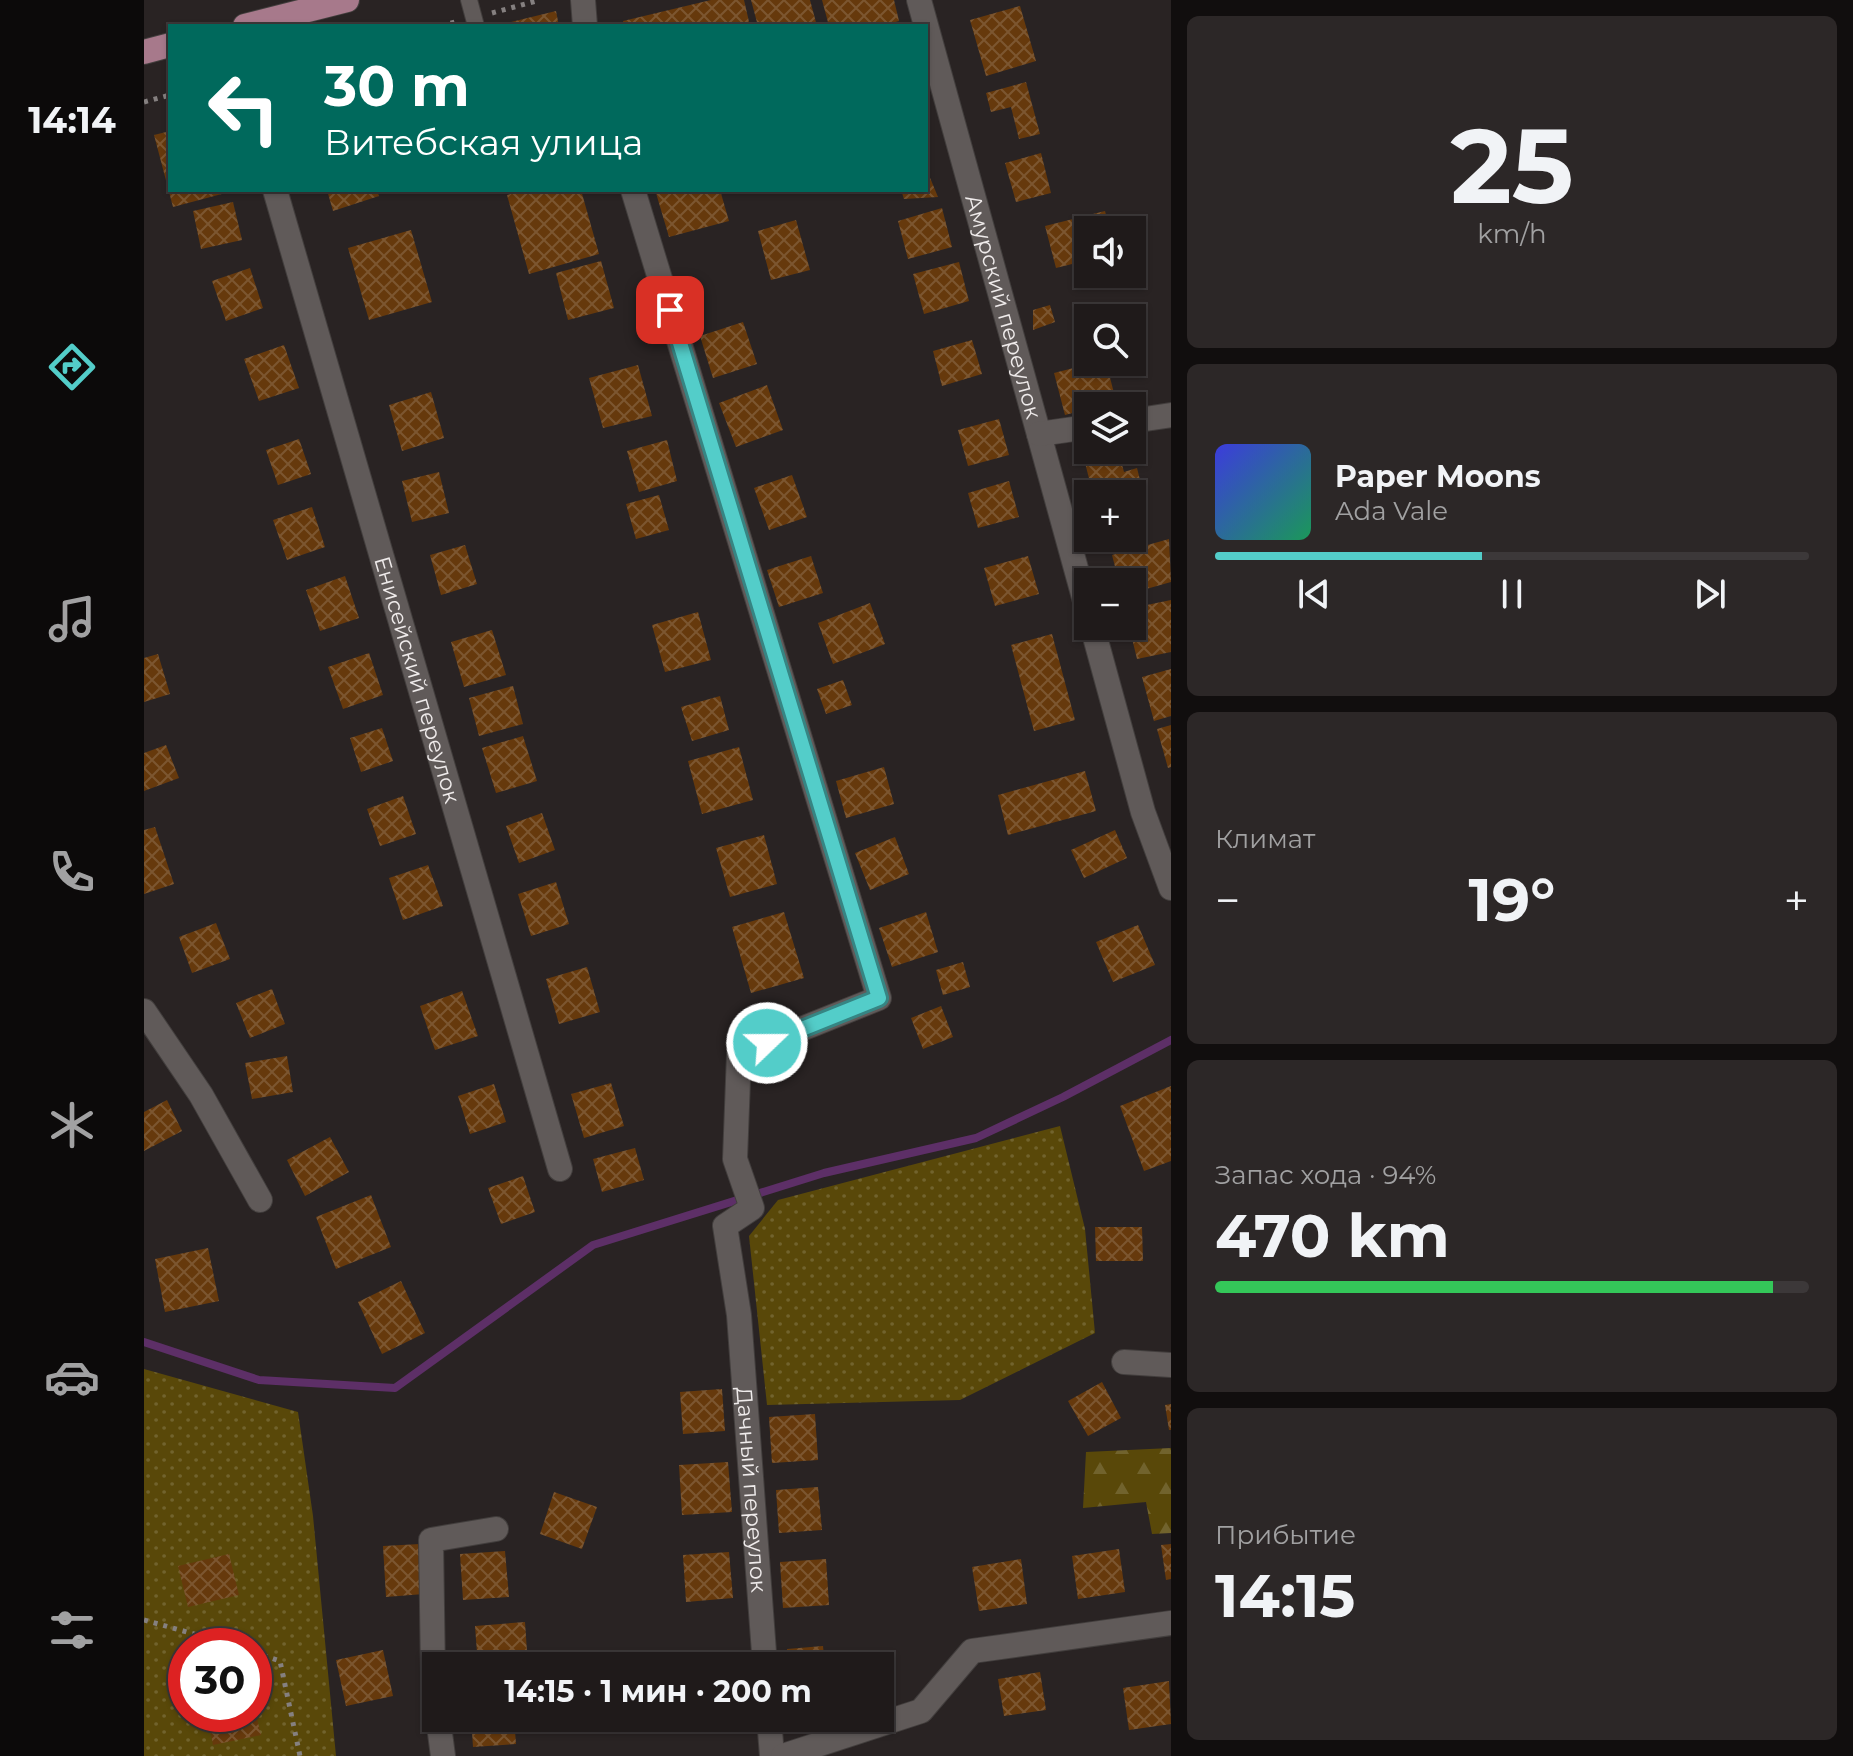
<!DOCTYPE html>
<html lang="ru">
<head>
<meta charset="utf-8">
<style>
  :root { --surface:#1f1a1a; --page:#2c2727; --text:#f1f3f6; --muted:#a1a1a2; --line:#3c3839; --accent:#53cdc9 }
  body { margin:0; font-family:Montserrat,sans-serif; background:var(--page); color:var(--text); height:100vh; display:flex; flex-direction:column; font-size:30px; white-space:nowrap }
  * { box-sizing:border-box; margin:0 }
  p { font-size:26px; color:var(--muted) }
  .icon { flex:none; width:44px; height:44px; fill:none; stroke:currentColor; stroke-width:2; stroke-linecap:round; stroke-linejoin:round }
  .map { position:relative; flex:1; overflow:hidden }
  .details { display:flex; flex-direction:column; gap:16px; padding:16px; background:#110e0e; width:682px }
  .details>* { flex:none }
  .banner { position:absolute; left:24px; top:24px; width:760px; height:168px; border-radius:0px; box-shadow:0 2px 6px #0004,0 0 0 2px var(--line); background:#00695c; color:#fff; overflow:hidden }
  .tools { position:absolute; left:930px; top:216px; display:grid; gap:16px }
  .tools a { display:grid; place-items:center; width:72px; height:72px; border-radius:0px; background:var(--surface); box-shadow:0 2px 6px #0004,0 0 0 2px var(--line); font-size:40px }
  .speed { position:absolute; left:24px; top:1628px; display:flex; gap:16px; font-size:40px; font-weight:700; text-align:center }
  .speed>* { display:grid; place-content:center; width:104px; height:104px; border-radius:50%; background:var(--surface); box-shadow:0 2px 6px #0004,0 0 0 2px var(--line); line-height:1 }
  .speed .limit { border:12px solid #d22; background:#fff; color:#111 }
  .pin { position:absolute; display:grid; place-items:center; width:68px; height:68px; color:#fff; margin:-34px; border-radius:16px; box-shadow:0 4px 12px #0006 }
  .me { position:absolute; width:88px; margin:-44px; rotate:68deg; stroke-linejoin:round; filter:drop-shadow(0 0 6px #0008) }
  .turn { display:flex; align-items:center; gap:28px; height:168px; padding:0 24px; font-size:36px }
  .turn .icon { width:104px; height:104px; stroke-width:2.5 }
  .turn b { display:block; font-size:56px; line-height:68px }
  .big { font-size:60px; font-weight:700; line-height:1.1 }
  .details .card { flex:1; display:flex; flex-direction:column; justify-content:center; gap:12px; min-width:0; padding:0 28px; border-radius:12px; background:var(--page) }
  .details .dial { align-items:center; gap:0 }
  .dial b { font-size:104px; line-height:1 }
  .song { display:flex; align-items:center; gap:24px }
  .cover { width:96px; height:96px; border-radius:12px; background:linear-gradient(135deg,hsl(240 70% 55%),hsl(150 70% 35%)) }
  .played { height:8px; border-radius:4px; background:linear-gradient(90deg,var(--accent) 45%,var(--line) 45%) }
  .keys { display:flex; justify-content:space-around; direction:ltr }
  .heat { display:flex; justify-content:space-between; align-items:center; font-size:44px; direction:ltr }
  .charge { height:12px; border-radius:6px; background:linear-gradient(90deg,#34c759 94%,var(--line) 0) }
  .trip { position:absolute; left:278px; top:1652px; width:472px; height:80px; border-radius:0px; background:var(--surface); box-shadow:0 2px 6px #0004,0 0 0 2px var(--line); font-weight:700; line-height:80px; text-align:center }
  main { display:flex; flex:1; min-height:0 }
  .menu { display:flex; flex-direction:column; width:144px; justify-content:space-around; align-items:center; background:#0c0a0a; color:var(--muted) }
  .menu .icon { width:56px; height:56px }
  .menu .active { color:var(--accent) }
  .menu b { font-size:36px; color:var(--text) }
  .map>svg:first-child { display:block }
</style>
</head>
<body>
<main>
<nav class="menu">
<b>14:14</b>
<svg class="icon active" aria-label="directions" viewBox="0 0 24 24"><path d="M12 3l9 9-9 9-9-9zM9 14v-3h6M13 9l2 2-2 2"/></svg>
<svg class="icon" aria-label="music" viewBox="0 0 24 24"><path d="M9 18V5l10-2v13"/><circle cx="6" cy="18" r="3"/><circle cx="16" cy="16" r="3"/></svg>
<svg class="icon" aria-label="phone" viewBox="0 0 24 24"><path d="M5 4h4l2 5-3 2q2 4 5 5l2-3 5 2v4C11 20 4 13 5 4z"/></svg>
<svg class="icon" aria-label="climate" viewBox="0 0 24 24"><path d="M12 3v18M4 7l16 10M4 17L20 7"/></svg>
<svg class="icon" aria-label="car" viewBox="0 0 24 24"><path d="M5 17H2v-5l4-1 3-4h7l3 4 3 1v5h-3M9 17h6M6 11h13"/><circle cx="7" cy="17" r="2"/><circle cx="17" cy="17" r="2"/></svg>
<svg class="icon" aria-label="filters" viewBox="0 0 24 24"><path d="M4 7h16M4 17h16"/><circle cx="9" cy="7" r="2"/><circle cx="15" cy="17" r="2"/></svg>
</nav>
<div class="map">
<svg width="1027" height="1756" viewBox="0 0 1027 1756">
  <defs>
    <pattern id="grass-dots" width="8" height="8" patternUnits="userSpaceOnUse" patternTransform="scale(2)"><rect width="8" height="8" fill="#594809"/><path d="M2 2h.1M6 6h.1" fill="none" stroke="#71632d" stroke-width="1.8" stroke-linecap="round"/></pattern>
    <pattern id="forest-firs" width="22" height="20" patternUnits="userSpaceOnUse" patternTransform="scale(2)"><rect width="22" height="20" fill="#594809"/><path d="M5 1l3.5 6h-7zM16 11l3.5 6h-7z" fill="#71632d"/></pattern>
    <pattern id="building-cross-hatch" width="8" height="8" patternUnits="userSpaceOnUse" patternTransform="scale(2)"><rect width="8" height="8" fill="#66390c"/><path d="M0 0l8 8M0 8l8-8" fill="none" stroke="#7c5630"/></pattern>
  </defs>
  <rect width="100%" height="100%" fill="#292323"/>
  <!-- grass -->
  <path fill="url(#grass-dots)" fill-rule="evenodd" d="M916,1126L941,1229L951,1333L816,1400L623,1405L605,1236L634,1200Z
    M0,1369L154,1412L169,1516L192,1756H0ZM42,1646H110V1714H42Z"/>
  <!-- forest -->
  <path fill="url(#forest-firs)" d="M1027,1448V1533L1008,1534L1002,1502L939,1508L942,1452Z"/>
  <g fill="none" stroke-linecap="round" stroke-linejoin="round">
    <!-- stream -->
    <path stroke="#5d2f67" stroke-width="8" d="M0,1342L115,1380L251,1388L449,1245L680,1173L832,1138L919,1097L1027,1040"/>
  </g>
  <!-- building -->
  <path fill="url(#building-cross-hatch)" d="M567,0H600L606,26H480L479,21Z
    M607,0H666L673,26H614Z
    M678,0H750L755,21L737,26H685Z
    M876,6L892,61L842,76L826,20Z
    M412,11L415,26H355V25Z
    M882,82L896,134L875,139L867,107L847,112L842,93Z
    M26,131V190L89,191L29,207L10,135Z
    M897,153L907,193L872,202L861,163Z
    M782,173H784L794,197L760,199L757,190H782Z
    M183,190H233L235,196L189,211Z
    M381,190H437L455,254L385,274L363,195Z
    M523,190H576L585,221L525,237L512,193Z
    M89,202L98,240L57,249L49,211Z
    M798,208L808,247L764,259L754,221Z
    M961,211L966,230H944V260L912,268L901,226Z
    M652,220L666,270L627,280L614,231Z
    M267,230L288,302L225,320L204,248Z
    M457,261L470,308L424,320L412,273Z
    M815,262L825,301L780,314L769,274Z
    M106,268L119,308L82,321L68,281Z
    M906,305L911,322L889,330V310Z
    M599,322L613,364L569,378L556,336Z
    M828,340L838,374L798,386L789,351Z
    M140,345L155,388L115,401L100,359Z
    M953,362H962L972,401L944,406V409L921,415L910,373Z
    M494,365L508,416L459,428L445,378Z
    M623,385L639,430L592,447L575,403Z
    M287,392L300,438L258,451L245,405Z
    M855,419L865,455L824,466L814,430Z
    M155,439L167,474L134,485L122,450Z
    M523,440L533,481L495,492L483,451Z
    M958,450H974L980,472L993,468L1004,512L988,516V494H949L939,455Z
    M295,472L305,513L268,522L258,481Z
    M648,475L663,517L625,530L610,488Z
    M865,481L875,517L834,528L824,493Z
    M515,495L525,530L492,539L482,504Z
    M168,507L181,547L143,560L129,520Z
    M1025,539L1027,582L988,593V582H975L968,555Z
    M321,545L333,584L297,595L286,555Z
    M667,556L679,593L635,607L623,570Z
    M884,556L895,594L851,606L840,568Z
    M201,576L215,618L176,631L162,590Z
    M1027,600V652L993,659L985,626H988V608Z
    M726,603L741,644L689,664L674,623Z
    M554,612L567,660L521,672L508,625Z
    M348,630L362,675L320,687L307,642Z
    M908,634L931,720L890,731L867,645Z
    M225,653L239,695L199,709L184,667Z
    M14,654L26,694L0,702V658Z
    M1027,669V716L1010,721L998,677Z
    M699,680L708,705L682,714L673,689Z
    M369,686L379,724L335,736L325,698Z
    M576,696L585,730L548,741L537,707Z
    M1027,725V767L1024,768L1013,729Z
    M238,728L249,761L217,772L206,738Z
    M379,736L393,781L352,793L338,748Z
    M22,745L35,778L0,791V753Z
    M595,747L609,800L558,814L544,761Z
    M740,767L750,804L702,818L692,781Z
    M941,771L952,811L864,835L854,795Z
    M259,796L272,834L236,846L223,809Z
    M398,813L411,850L375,863L362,826Z
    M11,827L30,884L0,894V830Z
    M971,830L983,858L940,878L927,850Z
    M620,835L633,884L586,897L572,848Z
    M751,837L765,874L726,890L711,853Z
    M284,865L299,906L259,920L245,878Z
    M412,882L425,924L387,936L374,894Z
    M640,912L660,978L607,993L588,927Z
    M782,912L794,952L748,967L735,928Z
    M72,923L86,959L48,973L35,937Z
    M994,925L1011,965L969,982L952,942Z
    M819,962L826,987L799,995L792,970Z
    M443,967L456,1012L415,1024L402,979Z
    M128,989L141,1024L106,1038L92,1003Z
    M318,991L334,1036L291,1050L276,1006Z
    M797,1006L809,1037L779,1049L767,1018Z
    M143,1056L149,1092L108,1099L101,1063Z
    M467,1083L480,1126L440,1138L427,1094Z
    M350,1084L362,1122L326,1134L314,1096Z
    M1027,1086V1161L1000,1171L976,1106Z
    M23,1100L38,1131L0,1151V1112Z
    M186,1137L205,1172L161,1196L143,1160Z
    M491,1148L500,1180L458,1192L449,1159Z
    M379,1176L391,1212L357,1224L344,1188Z
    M227,1195L247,1247L192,1269L172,1217Z
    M951,1227H998L999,1261H952Z
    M64,1248L75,1301L21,1312L11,1259Z
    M257,1281L281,1333L238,1354L214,1302Z
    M958,1382L977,1418L944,1436L924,1401Z
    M578,1389L581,1431L539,1434L536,1392Z
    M1027,1404V1430H1025L1021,1405Z
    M671,1414L674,1460L628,1463L625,1417Z
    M584,1462L588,1512L538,1515L535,1465Z
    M674,1487L678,1530L635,1533L632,1490Z
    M410,1492L453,1507L438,1549L396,1534Z
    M276,1544L280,1594L242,1597L239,1546Z
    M1027,1544V1579L1022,1580L1017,1545Z
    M975,1549L981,1592L934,1599L928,1556Z
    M361,1551L365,1597L319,1600L316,1554Z
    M585,1552L589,1598L542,1602L539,1555Z
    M85,1554L95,1595L44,1607L34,1566Z
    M682,1559L685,1605L639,1608L636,1562Z
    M877,1559L883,1604L835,1611L828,1567Z
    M381,1622L384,1666H334L331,1626Z
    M679,1646L681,1666H645L643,1649Z
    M239,1650L249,1696L202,1706L192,1660Z
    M896,1672L902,1710L860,1716L854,1679Z
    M1025,1681L1027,1724L985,1730L979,1688Z
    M110,1706L117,1735L69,1745L63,1714H110Z
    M327,1718H370L372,1744L329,1747Z"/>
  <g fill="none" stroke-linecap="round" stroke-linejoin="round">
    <!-- service casing -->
    <g stroke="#423e3d" stroke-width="18">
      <path id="service" d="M325,0L332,26"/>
    </g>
    <!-- minor casing -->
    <g stroke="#423e3d" stroke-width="26">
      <g id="minor">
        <path d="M439,0L441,26"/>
        <path id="s1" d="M775,0L944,612"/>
        <path id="s2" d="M131,190L416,1169"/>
        <path id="s3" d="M489,190L735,998L595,1054L591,1159L608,1208L581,1226L595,1315L621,1666"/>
        <path d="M988,421L1027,415"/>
        <path d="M895,434L944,427"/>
        <path d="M948,626L999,812L1027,888"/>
        <path d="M0,1011L57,1095L116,1200"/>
        <path d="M980,1362L1027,1365"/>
        <path d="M292,1703L289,1674L287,1540L352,1529"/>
        <path d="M294,1718L299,1756"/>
        <path d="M625,1718L628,1756"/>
        <path d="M639,1756L777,1711L828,1651L1027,1623"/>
      </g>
    </g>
    <!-- primary casing -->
    <g stroke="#423e3d" stroke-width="26">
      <path id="primary" d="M101,26L203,0
        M0,52L26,45"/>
    </g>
    <!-- path -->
    <path stroke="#858080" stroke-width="5" stroke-dasharray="4 6" stroke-linecap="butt" d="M348,13L396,0
      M297,26L311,22
      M0,102L26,95
      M0,1620L93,1646
      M110,1652L136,1661L156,1756"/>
    <!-- service -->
    <use href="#service" stroke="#605a59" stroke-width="16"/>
    <!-- minor -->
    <use href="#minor" stroke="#605a59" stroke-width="24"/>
    <!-- primary -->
    <use href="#primary" stroke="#a7798b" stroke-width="24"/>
  </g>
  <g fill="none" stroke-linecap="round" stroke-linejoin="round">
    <!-- route casing -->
    <g stroke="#368583" stroke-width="20">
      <path id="route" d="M526,310L735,998L623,1043"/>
    </g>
    <!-- route -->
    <use href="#route" stroke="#53cdc9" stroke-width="14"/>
  </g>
  <g text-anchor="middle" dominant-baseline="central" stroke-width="8" stroke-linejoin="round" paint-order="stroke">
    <!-- street labels -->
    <g font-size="22" fill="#efebeb" stroke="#100d0d">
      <text stroke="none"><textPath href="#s1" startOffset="318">Амурский переулок</textPath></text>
      <text stroke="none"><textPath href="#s2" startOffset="510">Енисейский переулок</textPath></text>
      <text stroke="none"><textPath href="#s3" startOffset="1450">Дачный переулок</textPath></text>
    </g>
  </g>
</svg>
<div class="tools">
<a><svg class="icon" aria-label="sound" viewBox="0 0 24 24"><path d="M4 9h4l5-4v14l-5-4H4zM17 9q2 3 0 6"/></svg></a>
<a><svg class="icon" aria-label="search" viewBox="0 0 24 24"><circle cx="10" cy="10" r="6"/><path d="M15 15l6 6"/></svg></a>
<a><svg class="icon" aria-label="layers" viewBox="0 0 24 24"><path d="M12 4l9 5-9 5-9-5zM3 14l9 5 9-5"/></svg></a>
<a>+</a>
<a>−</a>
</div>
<div class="speed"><div class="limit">30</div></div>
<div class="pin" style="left:526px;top:310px;background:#d93025"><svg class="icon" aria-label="arrive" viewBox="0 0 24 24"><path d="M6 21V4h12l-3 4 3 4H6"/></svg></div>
<svg class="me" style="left:623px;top:1043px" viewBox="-20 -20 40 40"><circle r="17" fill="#53cdc9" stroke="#fff" stroke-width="3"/><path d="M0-11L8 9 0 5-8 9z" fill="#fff"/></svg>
<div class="trip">14:15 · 1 мин · 200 m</div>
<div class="banner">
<div class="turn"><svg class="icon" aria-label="left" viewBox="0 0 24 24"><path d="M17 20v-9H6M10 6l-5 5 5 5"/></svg><div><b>30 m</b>Витебская улица</div></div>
</div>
</div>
<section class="details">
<div class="card dial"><b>25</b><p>km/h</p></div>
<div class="card">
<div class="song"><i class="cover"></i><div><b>Paper Moons</b><p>Ada Vale</p></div></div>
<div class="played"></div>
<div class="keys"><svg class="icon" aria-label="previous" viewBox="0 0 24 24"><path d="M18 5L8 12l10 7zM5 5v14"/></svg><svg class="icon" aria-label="pause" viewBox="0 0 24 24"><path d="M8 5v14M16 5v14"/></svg><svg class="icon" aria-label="next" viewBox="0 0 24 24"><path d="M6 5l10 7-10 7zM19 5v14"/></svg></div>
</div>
<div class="card"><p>Климат</p>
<div class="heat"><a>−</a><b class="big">19°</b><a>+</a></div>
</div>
<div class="card"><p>Запас хода · 94%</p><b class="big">470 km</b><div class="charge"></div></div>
<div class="card"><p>Прибытие</p><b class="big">14:15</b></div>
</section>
</main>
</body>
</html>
